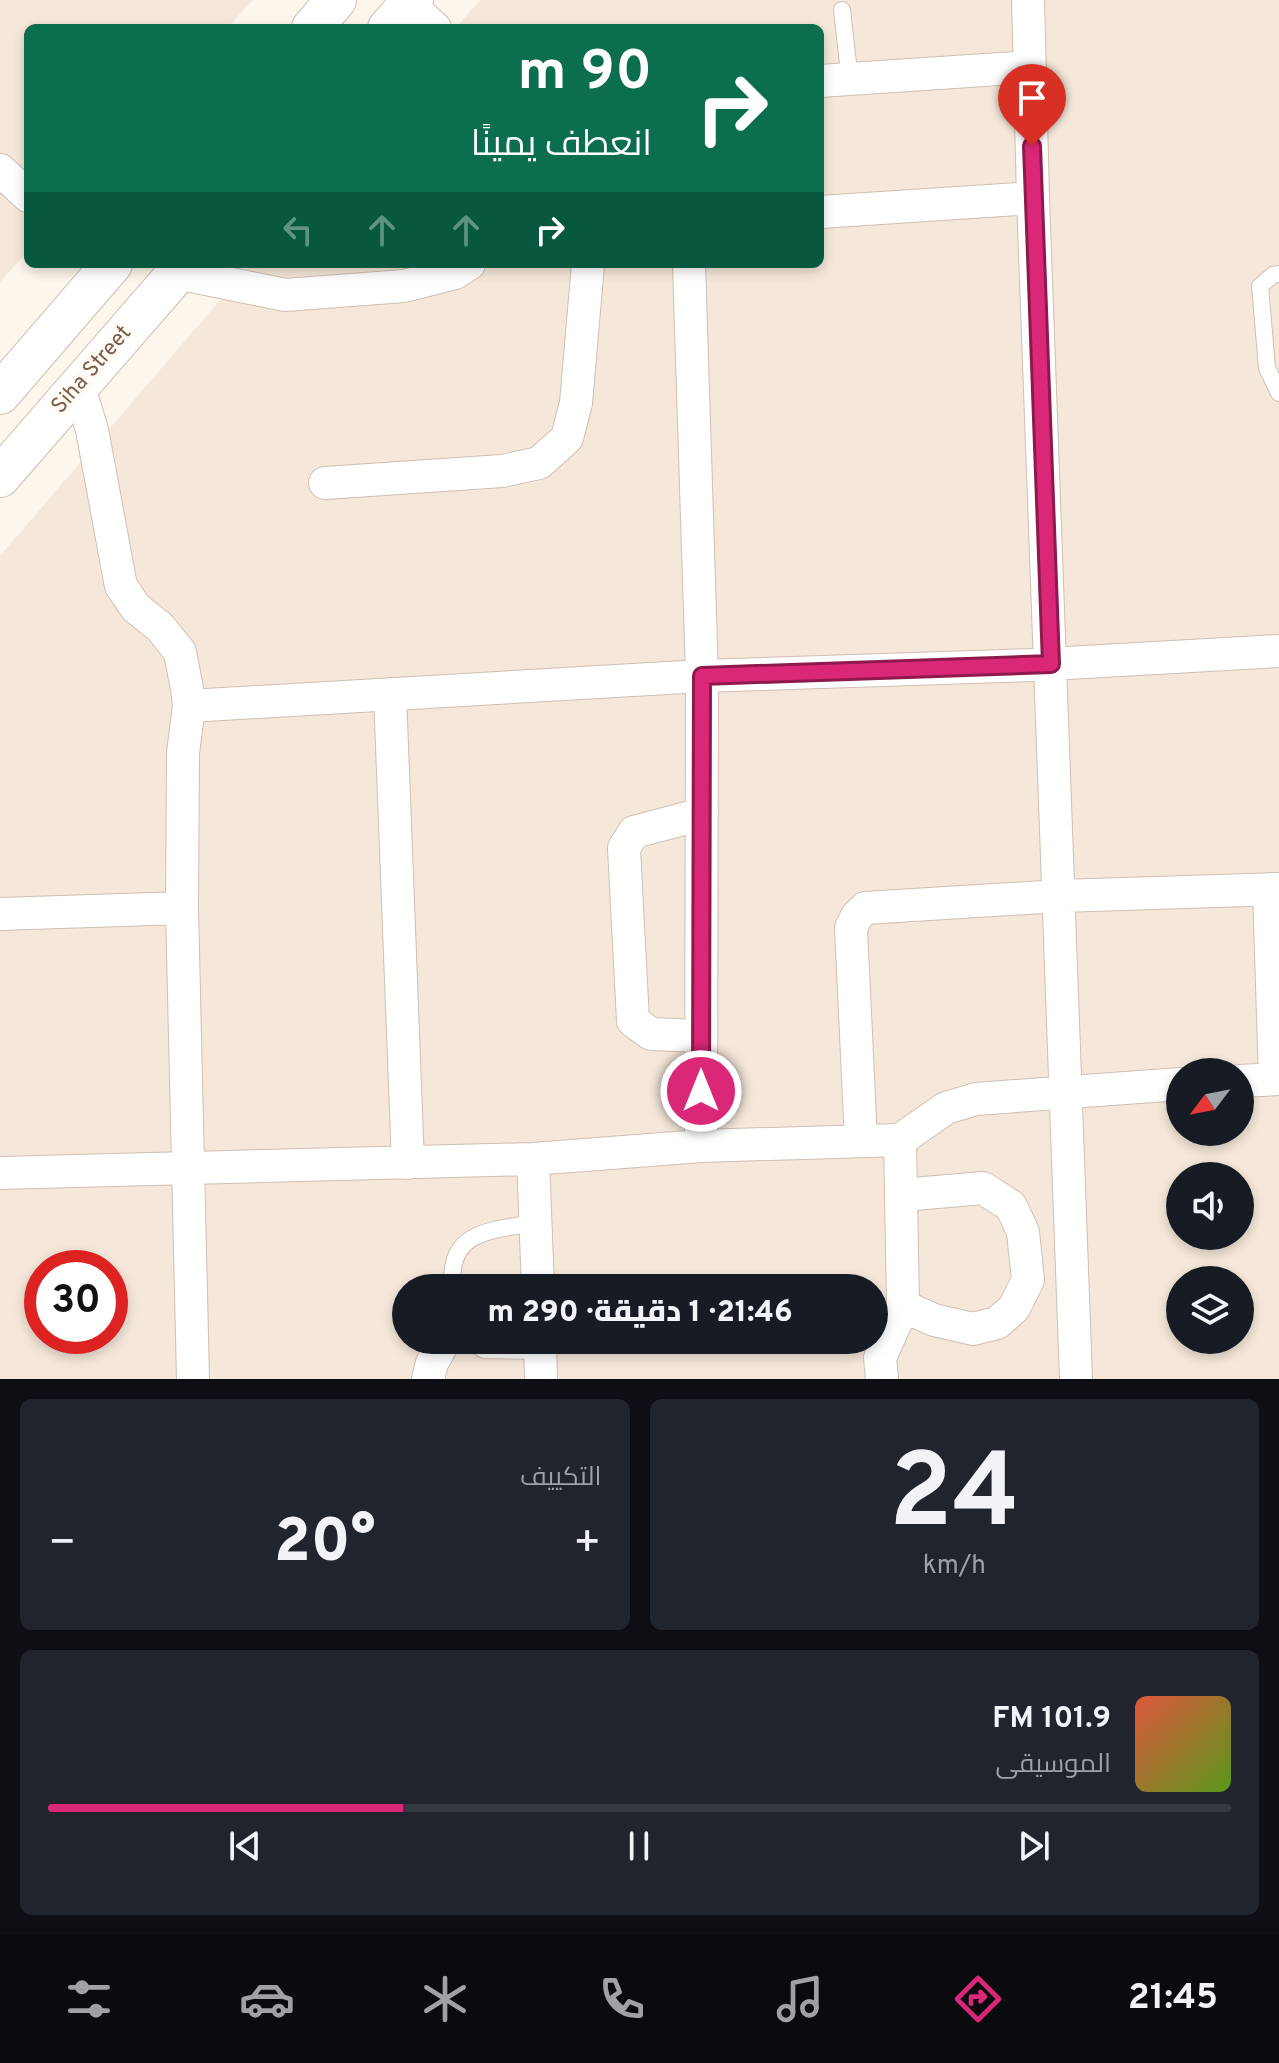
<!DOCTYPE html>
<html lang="ar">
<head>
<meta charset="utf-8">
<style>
  :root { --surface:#171b24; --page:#20242c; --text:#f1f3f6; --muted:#9ea1a6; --line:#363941; --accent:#db2777 }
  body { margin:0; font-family:Overpass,Cairo,sans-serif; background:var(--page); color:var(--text); direction:rtl; height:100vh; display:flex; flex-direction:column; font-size:30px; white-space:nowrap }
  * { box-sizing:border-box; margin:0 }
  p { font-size:26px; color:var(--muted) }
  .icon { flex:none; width:44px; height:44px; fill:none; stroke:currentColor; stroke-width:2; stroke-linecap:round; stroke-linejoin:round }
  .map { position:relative; height:1379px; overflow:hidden; direction:ltr }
  .side { display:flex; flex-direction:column; gap:20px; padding:20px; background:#0d0f14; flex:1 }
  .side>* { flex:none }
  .hud { position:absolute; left:24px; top:24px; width:800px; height:244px; border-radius:12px; box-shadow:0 4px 12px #0003; direction:rtl; background:#0b6e4f; color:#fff; overflow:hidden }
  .needle { width:52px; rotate:238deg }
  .tools { position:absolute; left:1166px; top:1058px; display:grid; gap:16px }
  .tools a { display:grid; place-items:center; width:88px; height:88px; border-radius:50%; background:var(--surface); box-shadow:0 4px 12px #0003; font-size:40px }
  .speed { position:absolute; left:24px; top:1250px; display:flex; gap:16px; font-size:40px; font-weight:700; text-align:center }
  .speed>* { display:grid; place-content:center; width:104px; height:104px; border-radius:50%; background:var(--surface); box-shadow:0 4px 12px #0003; line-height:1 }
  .speed .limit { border:12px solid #d22; background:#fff; color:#111 }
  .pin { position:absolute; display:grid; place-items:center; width:68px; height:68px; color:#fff; margin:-82px -34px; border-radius:50% 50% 50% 0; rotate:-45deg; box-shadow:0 0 8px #0007 }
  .pin .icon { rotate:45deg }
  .me { position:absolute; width:88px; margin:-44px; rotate:0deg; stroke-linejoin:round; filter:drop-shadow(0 0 6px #0008) }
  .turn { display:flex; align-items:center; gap:28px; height:168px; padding:0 40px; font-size:36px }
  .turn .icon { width:104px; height:104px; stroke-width:2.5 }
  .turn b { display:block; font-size:56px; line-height:68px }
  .lanes { display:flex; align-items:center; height:76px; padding:0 40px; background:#0003; justify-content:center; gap:40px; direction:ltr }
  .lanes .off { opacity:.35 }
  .big { font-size:60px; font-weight:800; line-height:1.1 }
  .side .card { flex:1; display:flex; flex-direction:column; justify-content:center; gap:12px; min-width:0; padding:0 28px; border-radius:12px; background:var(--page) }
  .side .dial { align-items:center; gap:0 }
  .dial b { font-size:104px; line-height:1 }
  .song { display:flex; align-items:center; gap:24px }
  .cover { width:96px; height:96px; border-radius:12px; background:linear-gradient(135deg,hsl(10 70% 55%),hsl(90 70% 35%)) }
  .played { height:8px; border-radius:4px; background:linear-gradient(90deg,var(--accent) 30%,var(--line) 30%) }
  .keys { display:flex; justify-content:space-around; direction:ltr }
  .heat { display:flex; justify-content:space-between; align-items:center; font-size:44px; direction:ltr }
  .side .tiles { flex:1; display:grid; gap:20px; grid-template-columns:1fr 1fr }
  .card:last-child { grid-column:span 2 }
  .trip { position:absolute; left:392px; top:1274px; width:496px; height:80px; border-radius:40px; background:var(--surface); box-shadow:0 4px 12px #0003; font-weight:800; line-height:80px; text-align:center; direction:rtl }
  .menu { display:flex; height:128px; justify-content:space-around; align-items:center; background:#090b0e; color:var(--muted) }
  .menu .icon { width:56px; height:56px }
  .menu .active { color:var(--accent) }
  .menu b { font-size:36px; color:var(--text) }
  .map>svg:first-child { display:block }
</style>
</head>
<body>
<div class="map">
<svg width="1279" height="1379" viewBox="0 0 1279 1379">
  <rect width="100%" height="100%" fill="#fdf6ec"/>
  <!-- residential -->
  <path fill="#f5e8da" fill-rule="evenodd" d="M0,0H253L227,28H28V251L0,282Z
    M480,0H1279V1379H0V556L251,264H820V28H456ZM1180,1072H1240V1132H1180ZM1180,1176H1240V1236H1180ZM42,1268H110V1336H42ZM1180,1280H1240V1340H1180ZM406,1288H874V1340H406Z"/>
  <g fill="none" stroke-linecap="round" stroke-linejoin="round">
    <!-- service casing -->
    <g stroke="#d1beb0" stroke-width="18">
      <path id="service" d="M842,10L850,81
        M1279,274L1273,275L1260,286L1267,368L1279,393
        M453,1288C446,1230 493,1230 536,1223
        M468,1340L484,1350L540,1351"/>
    </g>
    <!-- minor casing -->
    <g stroke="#d1beb0" stroke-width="34">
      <path id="minor" d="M404,0L435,28
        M1028,0L1033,198L1076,1379
        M820,81L1030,67
        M0,170L28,196
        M820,212L1033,198
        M689,264L702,676L701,1146
        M177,273L285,295L404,286L455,273L469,264
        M78,384L92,430L121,586L136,608L160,627L180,652L187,689L189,706L183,753L182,908L193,1379
        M325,483L502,471L539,463L567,438L576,403L588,264
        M390,694L408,1163
        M189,706L702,676L1032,665L1279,651
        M1269,889L1275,1079
        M0,914L182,908
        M701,1036L651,1034L633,1021L624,848L634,832L702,814
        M1240,1081L1279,1079
        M861,1141L851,928L857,916L865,908L1059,896L1279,889
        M533,1159L538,1288
        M0,1173L533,1159L701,1146L900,1140L946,1108L976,1099L1180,1084
        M902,1195L983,1188L1011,1206L1023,1232L1028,1280L1014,1308L997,1323L973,1329L934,1320L903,1306
        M540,1340L541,1379
        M428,1379L432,1363L445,1340
        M882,1379L880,1358L903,1306L900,1140"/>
    </g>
    <!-- tertiary casing -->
    <g stroke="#d1beb0" stroke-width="42">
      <path id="tertiary" d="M312,28L336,0
        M388,28L413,0
        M0,394L112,264
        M0,477L185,264"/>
    </g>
    <!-- service -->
    <use href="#service" stroke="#fff" stroke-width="16"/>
    <!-- minor -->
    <use href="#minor" stroke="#fff" stroke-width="32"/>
    <!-- tertiary -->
    <use href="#tertiary" stroke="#fff" stroke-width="40"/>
  </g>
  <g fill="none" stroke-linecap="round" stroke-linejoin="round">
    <!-- route casing -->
    <g stroke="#8e194d" stroke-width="20">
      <path id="route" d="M701,1091L702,676L1051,664L1032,146"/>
    </g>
    <!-- route -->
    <use href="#route" stroke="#db2777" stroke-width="14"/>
  </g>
  <g text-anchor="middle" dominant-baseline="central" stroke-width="7" stroke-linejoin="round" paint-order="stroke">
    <!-- street labels -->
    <g font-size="22" fill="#7a5c4d" stroke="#fffaf3">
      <text transform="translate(92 370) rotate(-49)">Siha Street</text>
    </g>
  </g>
</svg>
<div class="tools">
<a><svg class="needle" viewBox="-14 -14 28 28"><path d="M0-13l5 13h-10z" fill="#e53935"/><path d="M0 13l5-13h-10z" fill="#9ea1a6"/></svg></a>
<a><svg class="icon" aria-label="sound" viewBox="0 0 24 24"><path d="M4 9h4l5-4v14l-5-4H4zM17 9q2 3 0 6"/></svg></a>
<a><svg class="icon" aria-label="layers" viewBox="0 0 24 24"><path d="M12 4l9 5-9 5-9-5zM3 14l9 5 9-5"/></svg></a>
</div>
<div class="speed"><div class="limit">30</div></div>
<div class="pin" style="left:1032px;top:146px;background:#d93025"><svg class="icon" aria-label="arrive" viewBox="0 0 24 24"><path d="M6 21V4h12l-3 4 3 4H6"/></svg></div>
<svg class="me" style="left:701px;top:1091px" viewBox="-20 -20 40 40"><circle r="17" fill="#db2777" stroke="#fff" stroke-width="3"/><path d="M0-11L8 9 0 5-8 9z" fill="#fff"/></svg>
<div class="trip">21:46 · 1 دقيقة · 290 m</div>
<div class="hud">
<div class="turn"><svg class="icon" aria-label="right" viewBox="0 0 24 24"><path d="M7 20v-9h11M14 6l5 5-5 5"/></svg><div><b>90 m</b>انعطف يمينًا</div></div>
<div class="lanes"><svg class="icon off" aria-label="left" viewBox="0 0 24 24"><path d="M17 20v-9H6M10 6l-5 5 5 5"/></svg><svg class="icon off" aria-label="ahead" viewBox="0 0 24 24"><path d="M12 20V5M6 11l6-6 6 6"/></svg><svg class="icon off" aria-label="ahead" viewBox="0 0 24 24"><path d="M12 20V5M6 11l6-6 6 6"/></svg><svg class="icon" aria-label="right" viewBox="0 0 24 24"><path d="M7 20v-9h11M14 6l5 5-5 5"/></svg></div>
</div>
</div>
<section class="side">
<div class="tiles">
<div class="card dial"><b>24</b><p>km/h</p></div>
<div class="card"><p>التكييف</p>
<div class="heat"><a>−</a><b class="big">20°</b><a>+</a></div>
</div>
<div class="card">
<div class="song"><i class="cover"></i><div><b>101.9 FM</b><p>الموسيقى</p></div></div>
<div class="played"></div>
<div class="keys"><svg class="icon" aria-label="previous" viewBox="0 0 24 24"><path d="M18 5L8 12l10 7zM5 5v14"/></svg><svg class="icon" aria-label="pause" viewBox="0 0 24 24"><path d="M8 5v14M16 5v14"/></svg><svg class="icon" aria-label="next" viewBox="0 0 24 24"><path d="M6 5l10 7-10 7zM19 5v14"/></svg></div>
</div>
</div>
</section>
<nav class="menu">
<b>21:45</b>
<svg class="icon active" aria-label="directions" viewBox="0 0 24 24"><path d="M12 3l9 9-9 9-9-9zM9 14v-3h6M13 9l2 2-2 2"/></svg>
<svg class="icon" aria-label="music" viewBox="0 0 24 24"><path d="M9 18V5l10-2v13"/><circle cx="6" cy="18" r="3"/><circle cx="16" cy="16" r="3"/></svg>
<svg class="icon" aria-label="phone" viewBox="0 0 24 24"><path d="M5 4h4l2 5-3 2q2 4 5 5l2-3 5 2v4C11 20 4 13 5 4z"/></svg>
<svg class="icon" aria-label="climate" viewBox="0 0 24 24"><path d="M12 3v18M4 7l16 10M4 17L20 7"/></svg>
<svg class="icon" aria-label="car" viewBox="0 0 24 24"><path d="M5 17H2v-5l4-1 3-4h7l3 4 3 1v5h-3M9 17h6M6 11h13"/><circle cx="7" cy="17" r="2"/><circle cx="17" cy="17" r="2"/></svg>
<svg class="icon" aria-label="filters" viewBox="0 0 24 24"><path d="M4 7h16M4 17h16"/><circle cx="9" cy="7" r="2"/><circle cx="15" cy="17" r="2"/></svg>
</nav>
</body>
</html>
